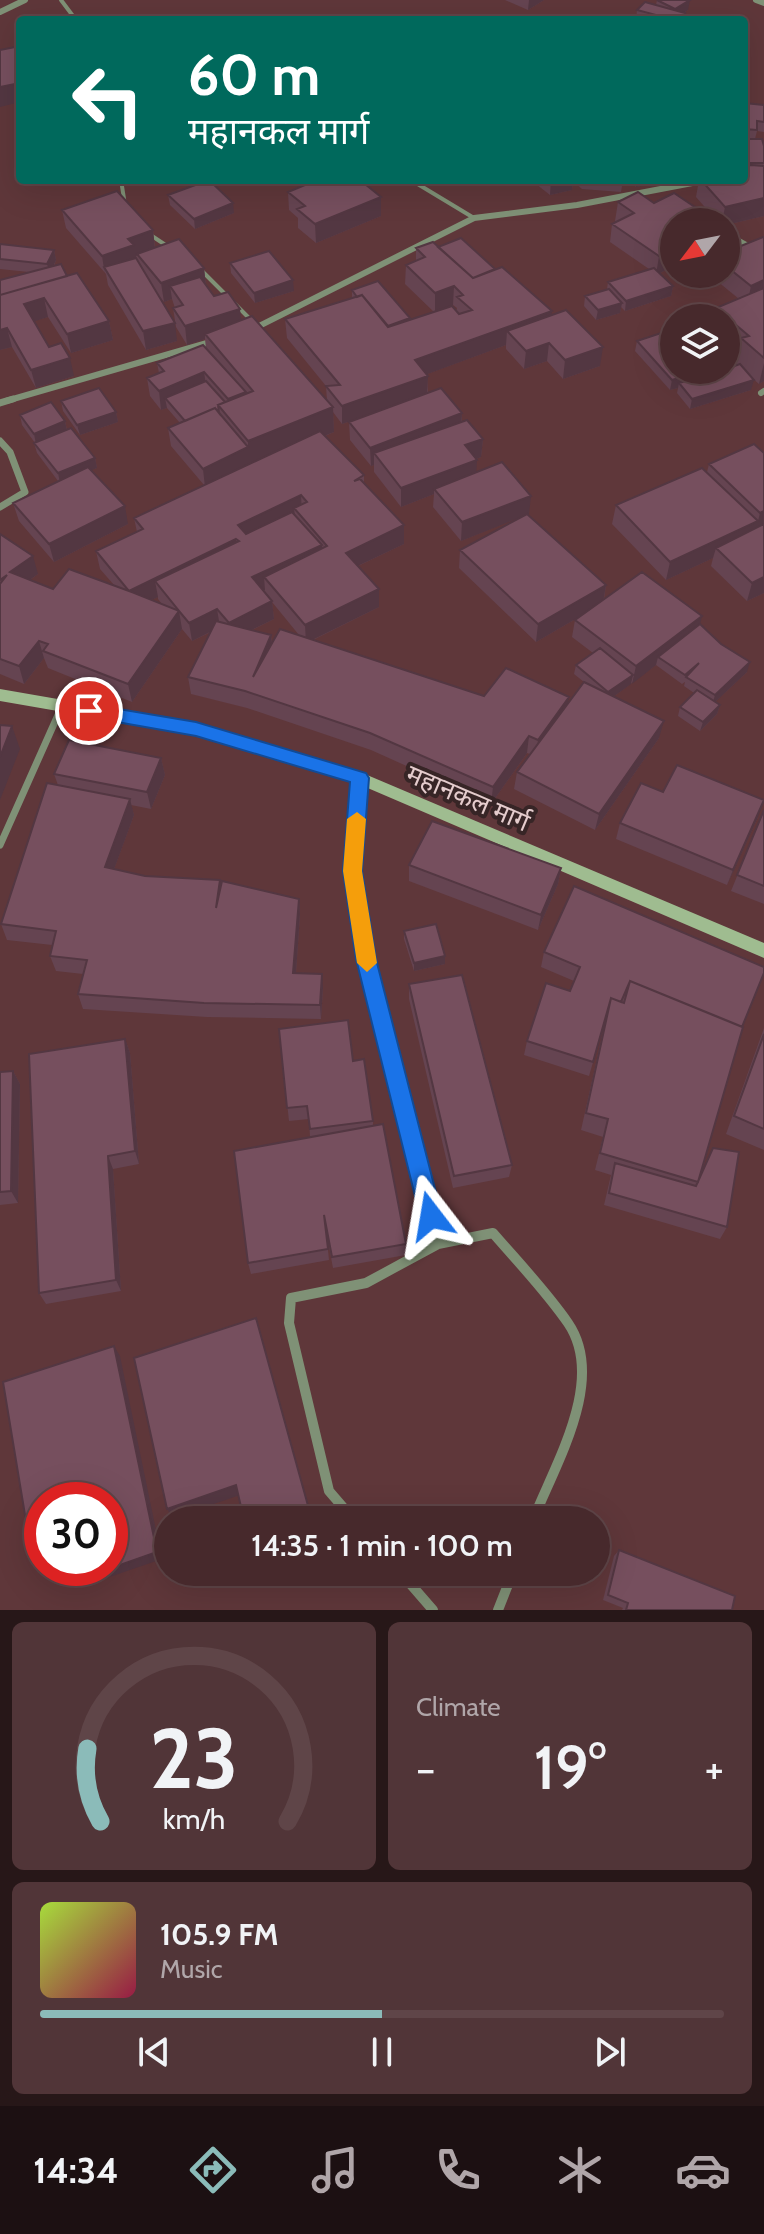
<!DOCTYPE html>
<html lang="en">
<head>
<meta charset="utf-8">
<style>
  :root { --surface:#47292c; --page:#513538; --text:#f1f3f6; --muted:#b0a6a9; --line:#5f4548; --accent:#8bbbb9 }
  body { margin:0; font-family:Cabin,"Noto Sans Devanagari",sans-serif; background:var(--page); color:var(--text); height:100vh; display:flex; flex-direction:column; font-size:30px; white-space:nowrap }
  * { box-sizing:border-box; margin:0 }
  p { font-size:26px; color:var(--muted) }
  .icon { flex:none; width:44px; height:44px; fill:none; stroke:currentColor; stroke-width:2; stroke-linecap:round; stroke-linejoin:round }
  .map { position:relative; height:1610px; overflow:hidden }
  .sheet { display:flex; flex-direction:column; gap:12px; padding:12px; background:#271718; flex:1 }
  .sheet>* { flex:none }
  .banner { position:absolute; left:16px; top:16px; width:732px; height:168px; border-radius:8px; box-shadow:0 8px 32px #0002,0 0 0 2px var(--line); background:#00695c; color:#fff; overflow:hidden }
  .needle { width:52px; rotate:238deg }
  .tools { position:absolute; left:660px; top:208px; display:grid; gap:16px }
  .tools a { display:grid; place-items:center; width:80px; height:80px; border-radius:50%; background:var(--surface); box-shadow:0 8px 32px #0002,0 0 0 2px var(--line); font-size:40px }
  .speed { position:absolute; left:24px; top:1482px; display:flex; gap:16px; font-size:40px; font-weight:700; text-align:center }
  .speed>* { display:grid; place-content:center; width:104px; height:104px; border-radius:50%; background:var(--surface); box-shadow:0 8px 32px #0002,0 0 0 2px var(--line); line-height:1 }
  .speed .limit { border:12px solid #d22; background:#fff; color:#111 }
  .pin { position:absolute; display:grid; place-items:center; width:68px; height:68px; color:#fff; margin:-34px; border:4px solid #fff; border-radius:50%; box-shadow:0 2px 8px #0007 }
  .me { position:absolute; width:88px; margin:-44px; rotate:346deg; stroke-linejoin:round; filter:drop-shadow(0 0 6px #0008) }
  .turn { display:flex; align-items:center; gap:28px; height:168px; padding:0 40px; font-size:36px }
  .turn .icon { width:104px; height:104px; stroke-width:2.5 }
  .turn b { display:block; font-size:56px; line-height:68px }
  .big { font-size:60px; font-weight:600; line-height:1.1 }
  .sheet .tile { flex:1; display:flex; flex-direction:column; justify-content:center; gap:12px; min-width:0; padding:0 28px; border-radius:12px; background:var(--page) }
  .sheet .dial { align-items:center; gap:0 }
  .dial svg { height:208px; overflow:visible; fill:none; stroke:var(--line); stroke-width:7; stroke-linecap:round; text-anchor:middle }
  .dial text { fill:var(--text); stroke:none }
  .song { display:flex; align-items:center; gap:24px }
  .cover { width:96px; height:96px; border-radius:12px; background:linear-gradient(135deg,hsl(80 70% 55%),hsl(340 70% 35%)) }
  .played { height:8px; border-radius:4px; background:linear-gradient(90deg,var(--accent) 50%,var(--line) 50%) }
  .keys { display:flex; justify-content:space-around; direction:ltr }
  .heat { display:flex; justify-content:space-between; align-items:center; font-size:44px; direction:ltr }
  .sheet .tiles { flex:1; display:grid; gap:12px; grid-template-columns:1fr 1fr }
  .tile:last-child { grid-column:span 2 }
  .trip { position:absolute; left:154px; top:1506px; width:456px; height:80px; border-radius:40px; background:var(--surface); box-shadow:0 8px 32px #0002,0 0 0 2px var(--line); font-weight:600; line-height:80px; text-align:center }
  .menu { display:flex; height:128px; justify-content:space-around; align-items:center; background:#1c1012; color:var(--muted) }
  .menu .icon { width:56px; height:56px }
  .menu .selected { color:var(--accent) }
  .menu b { font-size:36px; color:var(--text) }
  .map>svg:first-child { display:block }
</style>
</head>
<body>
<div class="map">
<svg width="764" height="1610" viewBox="0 0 764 1610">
  <rect width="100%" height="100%" fill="#5f373a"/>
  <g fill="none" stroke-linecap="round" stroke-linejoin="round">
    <!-- lane -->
    <path stroke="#7f9176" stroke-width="4" d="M61,0L76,20
      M121,180L125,205
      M411,180L474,218
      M149,234L170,248
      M199,268L253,322"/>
    <!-- street-far2 -->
    <path stroke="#7f9176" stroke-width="6" d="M756,0L764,3
      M0,12L25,0
      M726,234L764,255
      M253,329L474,218L577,205L708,180
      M761,393L764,391
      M6,401L214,341"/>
    <!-- street-far1 -->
    <path stroke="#7f9176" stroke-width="7" d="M0,403L13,399
      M0,441L10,452L25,492L0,507
      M360,778L353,871L361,925
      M0,845L62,706"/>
    <!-- street -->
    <path stroke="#7f9176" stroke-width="10" d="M438,1244L493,1233C518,1262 546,1291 568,1323C607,1380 555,1464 533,1520
      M354,1520L329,1491L289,1323L291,1298L366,1283L438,1244L366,959L361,923
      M400,1572L433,1610
      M498,1610L513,1572"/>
    <!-- secondary -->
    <path fill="#9fbc90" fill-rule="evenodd" d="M0,689L196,723L360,772L764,943V958L356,783L196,735L0,701Z"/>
  </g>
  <!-- wall -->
  <path fill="#654451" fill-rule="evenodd" d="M505,0H544L528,10Z
    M657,0L688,10L683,13H685L683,20H636L637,10L656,5Z
    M744,103L764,105V132L757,131L755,139L764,146V216L726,225V222H718L696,197L699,180H744Z
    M205,180H225L213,184L234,213L195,229L170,205L168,195L206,181Z
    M531,180H623L621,192L582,189L573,181L572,190L550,195Z
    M630,180H668L636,187Z
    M288,192L381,216L316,243L298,228V218L289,210Z
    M618,202L654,203L674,222V266L660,273L673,286L671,296L625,311L621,307L620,313L596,320L584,306L585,296L607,289L608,282L649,269L610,242L612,224L616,222L615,221Z
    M62,210L153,230L155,247L204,268L206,286L214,296L242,320L327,401L326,386L287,338L285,319L352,298V290L410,318V320L434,312L405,284L406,265L416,261V248L438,247L495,269L551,315L600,366L563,379L547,361L524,369L506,349V345L427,374L428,393L462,413V422L483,439L481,457L476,459V472L529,514L527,515L606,585L604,599L700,624L747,672L715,702L720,705L717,714L700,731L678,716L680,707L694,693L684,686L685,682L682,684L656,665L613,697L659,738L595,830L514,789L517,772L530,754L527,753L491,804L371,750L247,708L191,694L188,677L211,632L192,641L182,629L132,702L48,668L44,658L24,684L0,674V534L38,574L30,580L53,589L114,585L100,569L96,551L137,532L134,518L204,485L171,446L168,428L180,423L167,408L161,410L150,396L147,378L159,373L157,363L206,349L205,339L187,345L176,327L173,308H175L172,299L164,302L158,295L177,341L146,350L108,285L106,274L66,228ZM453,305L457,308L456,312L439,310ZM333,412L342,424L354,420L349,422L350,440L371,466L374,465V472L401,507L434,494L433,507L461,541L525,515L460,550L459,568L536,642L579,617L575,620L572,637L593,653L576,665L574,674L584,682L568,704L484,696L313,640L379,607V589L358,566L404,544L364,482V475L325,436L334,432ZM158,597V599L162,604L151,600ZM272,602L299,635L272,643L271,635L252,630L274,619Z
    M726,228L739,236L736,248L764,237V381L759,384L752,378L751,390L690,409L677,393L678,388L670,390L635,351L637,341L674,330L673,359L688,375L687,381L737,365L735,363L737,356L726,346V318H714L716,308L739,299L711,276V274H726Z
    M0,244L54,250L56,260L54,266L67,276L109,321L113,340L71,353L48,317L34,321L49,347L74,376L36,388L12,347L0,350V280L29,272L0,269Z
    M230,263L294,291L255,303L231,273Z
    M61,401L116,412L118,422L80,435L63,411Z
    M20,415L65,421L67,430L95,458L97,468L91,470L128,524L54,562L19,521L13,503L58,481L37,453L34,443H35L22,425Z
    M764,453V593L747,601L711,566L713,558L666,580L612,524L616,505L707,472L709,464Z
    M161,758L165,775L151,809L131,805L134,815L114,869L145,876L221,885L299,899L300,914L296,973L323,988L321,1019L207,1017L83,1009L78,994L83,974L56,971L50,956L52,945L7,940L1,924L58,785L54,774Z
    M764,810V904L731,891Z
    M758,817L727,885L616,839L620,823Z
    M409,865L561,868L558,884L538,930L409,881Z
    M404,931L445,964L414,971L404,939Z
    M544,952L742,1027L701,1175L727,1227L720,1239L604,1205L611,1175L595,1170L603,1137L581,1130L606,1018L589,1076L524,1055L527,1041L570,991L574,981L541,967Z
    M409,984L512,1165L509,1177L453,1188L409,999Z
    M764,1028V1150L726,1134Z
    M279,1029L353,1061L373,1121V1126L406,1244V1255L333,1268L326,1231L329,1260L251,1274L248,1263L310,1137L309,1119L289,1121Z
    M125,1039L130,1053L139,1164L113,1169L121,1291L46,1304L39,1293Z
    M13,1071L20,1084L18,1203L0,1205V1072Z
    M619,1550L732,1610H622L623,1608L603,1600L614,1556Z"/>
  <!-- shaded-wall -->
  <path fill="#533742" d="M529,0H544L528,10Z
    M690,0L688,10L674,19L675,9Z
    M20,83V102L0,107V87Z
    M209,180H225L210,185Z
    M551,180H573L572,190L550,195Z
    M637,180H668L636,187Z
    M381,197V216L316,243L315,224Z
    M764,198V216L726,225V222H722L725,207Z
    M233,203L234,213L195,229L194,219Z
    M153,230L155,249L136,256L137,263L104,267L105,275L102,256L128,239Z
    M739,236L735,255L726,260V243Z
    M674,249V266L656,275L659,256Z
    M54,250L56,260L50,274L47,264Z
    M204,268L206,287L170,286L172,299L164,302L161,283Z
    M293,280L294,291L255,303L254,293Z
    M764,280V297L747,305L751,286Z
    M454,286L453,305L435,312V293Z
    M673,286L671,296L625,311L626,301Z
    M44,298L48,317L29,323L24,304Z
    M622,303L620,313L596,320L598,310Z
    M240,309L242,328L205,334V339L187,345L185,326Z
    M552,311L550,329L507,331L506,345L414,379L415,360Z
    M109,321L113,340L71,353L67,334Z
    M175,323L177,341L146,350L143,331Z
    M7,328L12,347L0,350V330Z
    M549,343L547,361L524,369L526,351Z
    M603,347L600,366L563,379L565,360Z
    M674,349V358L665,362L667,351Z
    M70,358L74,376L36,388L31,370Z
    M764,363V381L759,384Z
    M204,372L207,391L165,398L167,408L161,410L159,391Z
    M688,375L686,385L679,383L678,388L670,390L672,380Z
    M428,376L427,395L342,424V406Z
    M754,380L751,390L690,409L692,399Z
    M333,407L334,432L250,465L205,487L203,469L248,447V441Z
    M116,412L118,422L80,435L77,425Z
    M462,413L461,432L374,453V465L371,466L370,448Z
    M65,421L67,431L36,444L34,434Z
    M483,439L481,457L464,464L465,445Z
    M95,458L97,468L60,483L58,473Z
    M477,460L476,479L434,489V494L401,507V488Z
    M301,495L302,514L294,508L295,517L240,544L238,525Z
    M531,496L529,514L461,541L462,522Z
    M125,506L128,524L54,562L49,544Z
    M764,511V526L716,548L713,558L666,580L670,562L758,521L760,513Z
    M404,525V544L347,571L346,553Z
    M236,539L238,557L155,581L158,597L133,609L129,591Z
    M322,545L323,563L264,577L265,590L253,595L252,577Z
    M33,556L38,574L16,590L10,572Z
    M764,577V593L747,601L752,583Z
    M606,585L603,603L536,642L538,624Z
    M379,589V607L306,643L305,625Z
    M272,601L274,619L231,640L229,623Z
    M217,609L220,627L192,641L189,623Z
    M179,611L182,629L132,702L128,684Z
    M702,616L698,634L658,657L656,665L632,684L636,666Z
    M271,635L273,652L253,677Z
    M39,641L44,658L24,684L19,666Z
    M750,662L747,672L712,705L715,695Z
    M633,675L631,684L606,702L608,692Z
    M569,697L566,714L536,757L538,740Z
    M720,705L717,714L700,731L703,722Z
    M664,721L659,738L595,830L599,814Z
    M12,726L20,749L0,800V757Z
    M529,736L527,753L491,804L493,787Z
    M161,758L165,775L151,809L147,792Z
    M130,799L134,815L109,883L105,867Z
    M764,801L758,817L727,885L733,870Z
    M561,868L558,884L538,930L541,915Z
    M299,899L300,914L295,988L293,973Z
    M445,956V964L414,971V963Z
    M322,974L323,988L321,1019L320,1005Z
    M125,1039L130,1053L139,1164L135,1151Z
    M13,1071L20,1084L18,1203L11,1191Z
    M108,1156L113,1169L121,1291L116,1280Z
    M114,1346L120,1356L162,1559L89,1584L83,1578Z
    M236,1485L240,1495L173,1518L167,1509Z
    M42,1522V1531L35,1533L27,1527Z"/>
  <!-- building -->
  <path fill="#764f5e" stroke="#533742" stroke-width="2" fill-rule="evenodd" d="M657,0H690L675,9Z
    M645,2L685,13L678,20H657L660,16L637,10Z
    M20,46V83L0,87V50Z
    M744,103L764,105V122L757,121V130L744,129Z
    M744,139H762L764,146V163H744Z
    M751,165L764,166V198L725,207L701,180H744V167Z
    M209,180L233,203L194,219L168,195Z
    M317,180H327L330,182L341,180H360L381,197L315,224L297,209L305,206L288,192Z
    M117,191L153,230L128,239L134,245L102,256L62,210Z
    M638,192L654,203L674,193L717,222H674V249L659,256L612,224L634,213L618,202Z
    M726,228L739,236L726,243Z
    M763,237H764V280L751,286L726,266V252Z
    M461,238L495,269L473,278L438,247Z
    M179,239L204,268L161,283L137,254Z
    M433,242L473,278L502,267L552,311L415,360L428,376L342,406L326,386L340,385L285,319L362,295L388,327L452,306L459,314L472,310L457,297L463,295L454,286L435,293L406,265L425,257L416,248Z
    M0,244L54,250L47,264L0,259Z
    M269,251L293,280L254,293L230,263Z
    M136,258L175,323L143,331L104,267Z
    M61,264L67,276L0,295V280Z
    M654,268L673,286L626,301L608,282Z
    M77,273L109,321L67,334L44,298L24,304L49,347L61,343L70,358L31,370L7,328L0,330V295Z
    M200,277L214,296L228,292L240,309L185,326L173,308L183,305L170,286Z
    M378,281L410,318L388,326L362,295L357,297L352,290Z
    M764,288V358L741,338L749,336L716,308Z
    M609,289L622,303L598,310L585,296Z
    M566,310L603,347L565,360L549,343L526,351L507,331Z
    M252,316L333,407L248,441L218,405L253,391L205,334Z
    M673,329L674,349L667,351L674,359V370H684L688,375L672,380L637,341Z
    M203,345L246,392L228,399L204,372L159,391L147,378L164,371L157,363Z
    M740,364L754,380L692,399L679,383L722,370H726V369Z
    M206,381L225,402L218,405L219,413L215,408L185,421L165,398Z
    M99,388L116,412L77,425L61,401Z
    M441,388L462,413L370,448L349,422Z
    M51,402L65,421L34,434L20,415Z
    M215,408L248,447L203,469L168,428Z
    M467,420L483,439L465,445L477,460L401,488L374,453Z
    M71,428L95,458L58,473L34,443Z
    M320,431L364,475L354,481L360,479L404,525L346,553L379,589L305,625L264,577L327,546L294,508L307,502L301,495L238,525L246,534L292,512L322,545L252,577L272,601L229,623L217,609L189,623L179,611L128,684L43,651L48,644L39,641L19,666L0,659V584L7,575L0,580V534L33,556L10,572L53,589L69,569L129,591L96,551L143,529L134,518ZM236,539L239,541L155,581L179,611L129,591Z
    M754,444L764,453V511L760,513L709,464Z
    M502,462L531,496L462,522L434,489Z
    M88,467L125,506L49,544L13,503Z
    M702,468L758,521L670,562L616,505Z
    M527,514L606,585L538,624L460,550Z
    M764,524V577L752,583L716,548Z
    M642,572L702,616L636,666L575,620Z
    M216,621L271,635L253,677L280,629L484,696L506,668L569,697L538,740L529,736L493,787L370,733L245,691L188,677Z
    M700,624L721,644L750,662L715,695L686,677L699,663L685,675L658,657Z
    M600,648L633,675L608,692L576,665Z
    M584,682L664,721L599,814L517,772Z
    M697,690L720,705L703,722L680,707Z
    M0,725L12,726L0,757Z
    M69,740L161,758L147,792L54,774Z
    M677,765L764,800L733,870L620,823L641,783L663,792Z
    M47,783L130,799L105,867L145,876L220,880L216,908L222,881L299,899L293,973L322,974L320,1005L204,1003L78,994L87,960L50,956L56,931L1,924Z
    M764,810V886L737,875Z
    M432,821L561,868L541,915L409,865Z
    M574,886L764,967V973L742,1027L630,981L621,1002L611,998L593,1062L527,1041L546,983L570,991L580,967L544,952Z
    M436,924L445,956L414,963L404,931Z
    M462,975L512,1165L454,1176L409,984Z
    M630,981L743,1027L698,1182L600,1153L608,1119L586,1113L611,998L624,1003Z
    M348,1020L353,1061L364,1059L373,1121L310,1129L307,1106L287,1108L279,1029Z
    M764,1034V1129L734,1116Z
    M125,1039L135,1151L108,1156L116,1280L39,1293L29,1054Z
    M13,1071L11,1191L0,1192V1072Z
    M383,1124L406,1244L332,1257L324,1215L328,1249L248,1263L234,1151Z
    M713,1148L739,1152L727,1227L609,1193L615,1163L696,1186Z
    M256,1318L312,1520H244L236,1485L167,1509L134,1358Z
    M114,1346L157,1552L83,1578L81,1568H110V1500H42V1522L27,1527L3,1382Z
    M619,1550L735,1596L732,1610H626L628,1603L608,1595Z"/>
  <!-- route -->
  <path fill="#1a73e8" stroke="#114b97" stroke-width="2" d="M89,704L196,722L366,773L369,778L362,871L376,959L442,1216L439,1223L431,1226L423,1223L420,1216L356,959L343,871L350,782L196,736L83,716L80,711Z"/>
  <!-- slow -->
  <path fill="#f59e0b" d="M357,812L366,819L362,871L377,963L367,972L357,963L343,871L347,819Z"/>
  <g text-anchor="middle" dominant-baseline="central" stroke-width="8" stroke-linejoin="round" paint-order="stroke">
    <!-- street labels -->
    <g font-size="26" fill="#e5cccd" stroke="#372526">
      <text transform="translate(468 798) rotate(23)">महानकल मार्ग</text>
    </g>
  </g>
</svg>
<div class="tools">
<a><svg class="needle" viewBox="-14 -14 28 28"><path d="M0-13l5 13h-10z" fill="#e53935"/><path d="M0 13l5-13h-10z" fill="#b0a6a9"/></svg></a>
<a><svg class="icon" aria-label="layers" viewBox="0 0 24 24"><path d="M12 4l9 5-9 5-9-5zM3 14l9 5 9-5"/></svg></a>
</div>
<div class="speed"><div class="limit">30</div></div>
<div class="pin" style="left:89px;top:711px;background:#d93025"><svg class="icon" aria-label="arrive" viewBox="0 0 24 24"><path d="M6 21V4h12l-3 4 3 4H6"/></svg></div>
<svg class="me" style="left:431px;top:1216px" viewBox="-20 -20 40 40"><path d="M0-17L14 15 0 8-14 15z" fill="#1a73e8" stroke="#fff" stroke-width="4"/></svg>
<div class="trip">14:35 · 1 min · 100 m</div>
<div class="banner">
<div class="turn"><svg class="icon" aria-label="left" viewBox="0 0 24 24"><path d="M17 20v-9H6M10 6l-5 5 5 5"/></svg><div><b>60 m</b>महानकल मार्ग</div></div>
</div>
</div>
<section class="sheet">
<div class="tiles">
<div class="tile dial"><svg viewBox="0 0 100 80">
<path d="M14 69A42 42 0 1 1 86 69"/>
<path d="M14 69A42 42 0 0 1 9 41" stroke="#8bbbb9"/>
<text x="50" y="56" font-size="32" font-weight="700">23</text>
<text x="50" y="72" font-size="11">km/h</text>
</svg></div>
<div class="tile"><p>Climate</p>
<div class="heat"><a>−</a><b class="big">19°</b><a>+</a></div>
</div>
<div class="tile">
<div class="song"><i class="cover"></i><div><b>105.9 FM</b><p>Music</p></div></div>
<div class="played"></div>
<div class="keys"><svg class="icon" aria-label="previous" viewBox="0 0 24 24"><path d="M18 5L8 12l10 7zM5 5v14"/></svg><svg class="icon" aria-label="pause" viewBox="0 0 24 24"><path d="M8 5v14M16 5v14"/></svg><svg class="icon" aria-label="next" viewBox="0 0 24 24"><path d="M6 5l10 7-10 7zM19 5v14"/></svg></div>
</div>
</div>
</section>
<nav class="menu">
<b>14:34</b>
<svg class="icon selected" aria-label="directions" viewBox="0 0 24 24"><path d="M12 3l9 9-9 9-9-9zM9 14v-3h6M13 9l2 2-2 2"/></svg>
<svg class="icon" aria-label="music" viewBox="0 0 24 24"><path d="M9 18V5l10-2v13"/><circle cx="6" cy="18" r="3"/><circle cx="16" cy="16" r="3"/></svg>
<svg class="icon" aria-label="phone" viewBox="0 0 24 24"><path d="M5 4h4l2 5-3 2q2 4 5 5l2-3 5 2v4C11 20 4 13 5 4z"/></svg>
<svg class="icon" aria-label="climate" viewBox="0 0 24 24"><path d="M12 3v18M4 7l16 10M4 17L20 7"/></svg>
<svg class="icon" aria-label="car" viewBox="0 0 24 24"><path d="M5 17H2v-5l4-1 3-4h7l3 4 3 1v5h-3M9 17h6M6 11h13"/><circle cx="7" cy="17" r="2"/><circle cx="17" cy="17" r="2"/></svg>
</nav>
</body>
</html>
